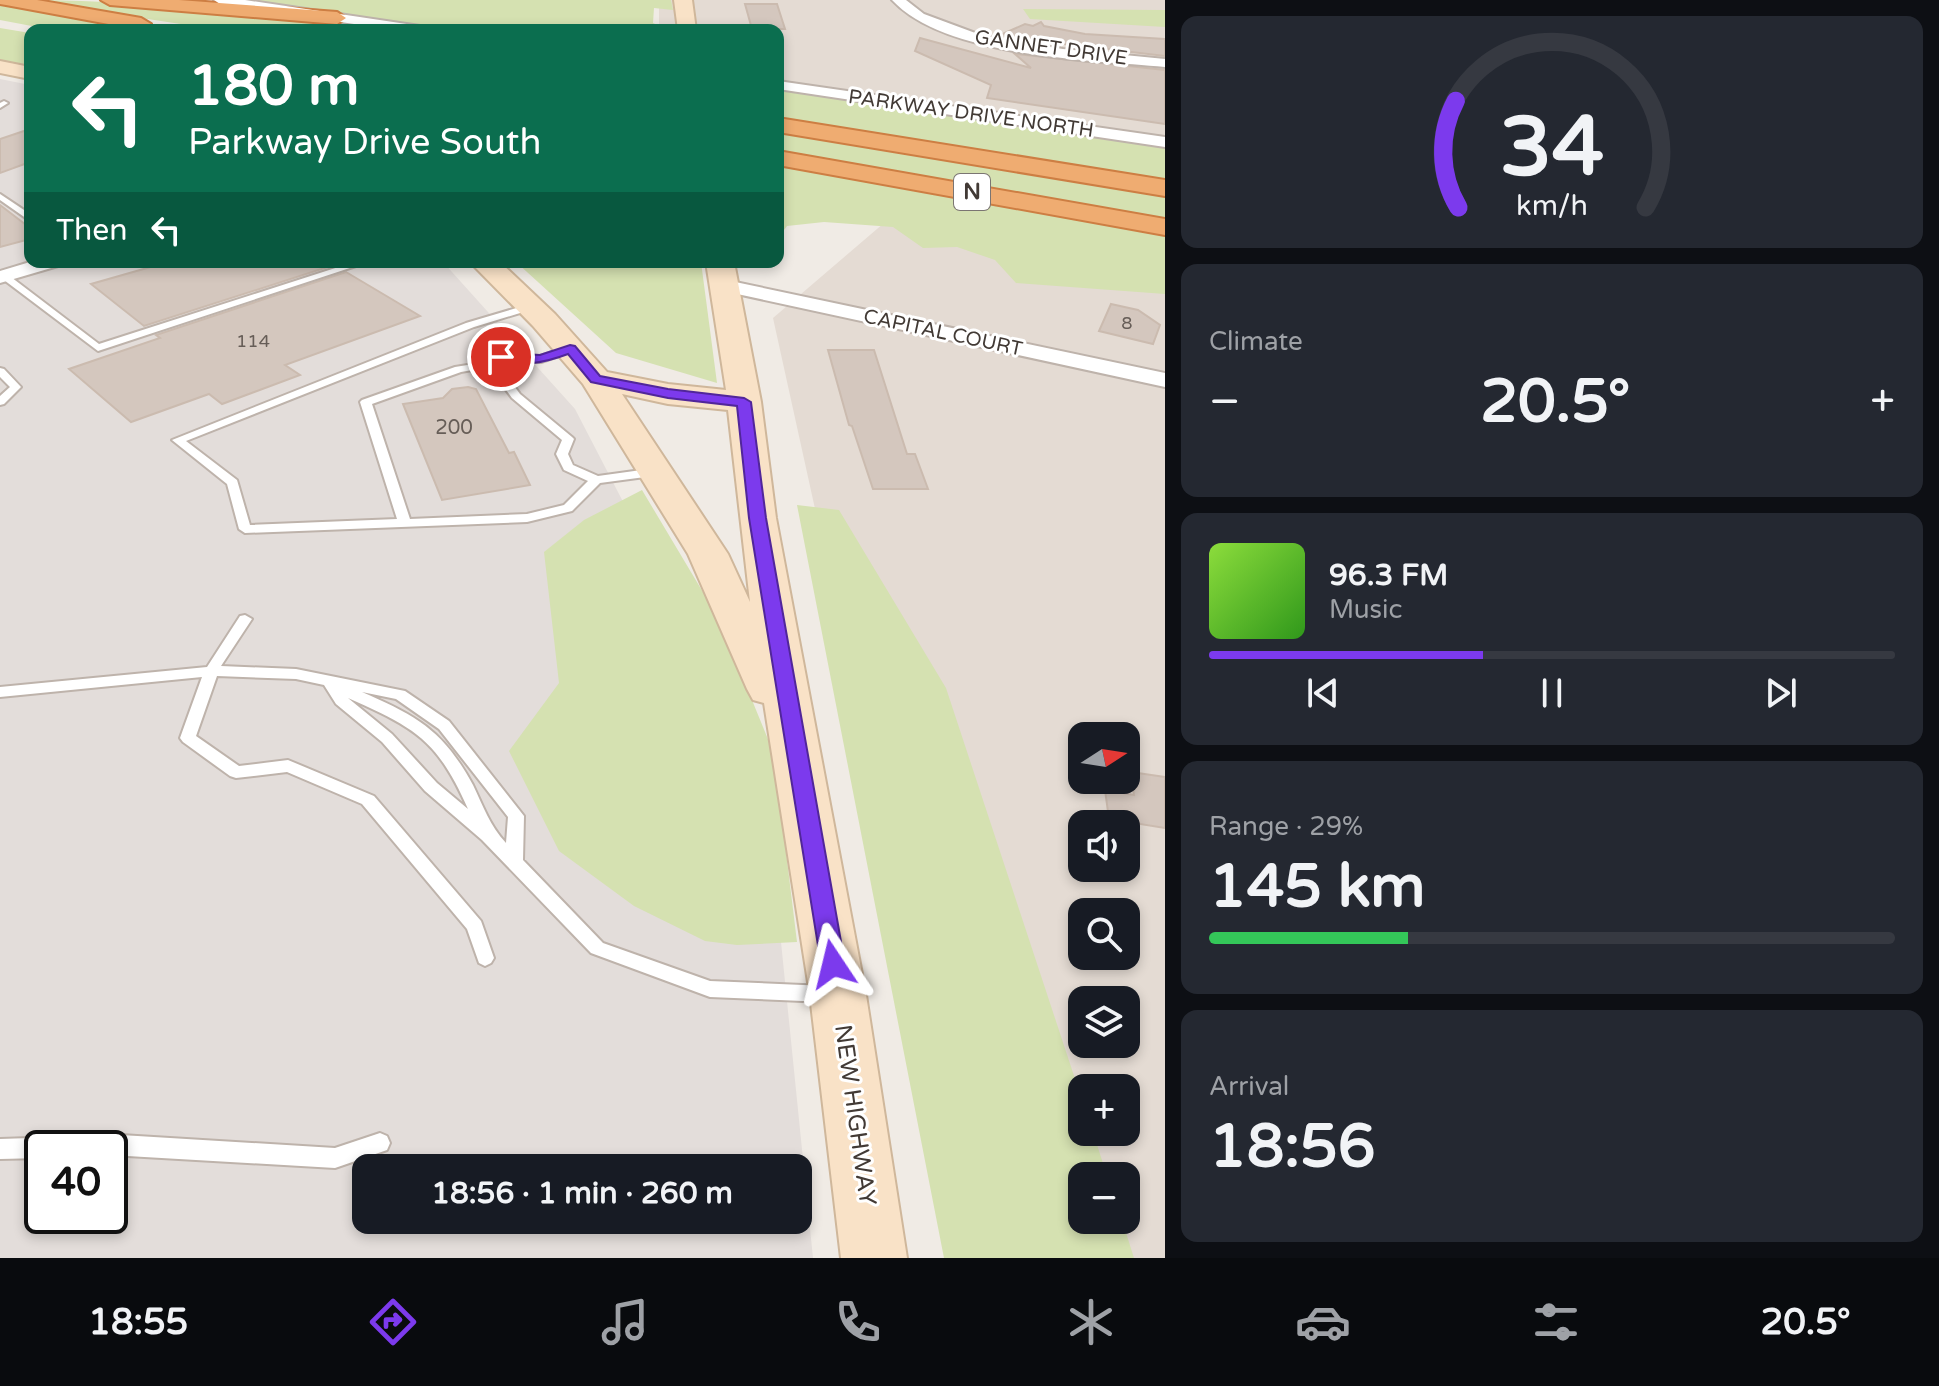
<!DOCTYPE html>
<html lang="en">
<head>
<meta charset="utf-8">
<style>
  :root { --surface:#171b24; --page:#242831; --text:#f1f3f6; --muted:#9ea1a6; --line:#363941; --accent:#7c3aed }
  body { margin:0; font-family:"Varela Round",sans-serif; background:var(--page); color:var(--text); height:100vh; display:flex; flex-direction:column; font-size:30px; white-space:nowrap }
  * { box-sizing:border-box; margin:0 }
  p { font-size:26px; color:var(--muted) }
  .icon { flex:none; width:44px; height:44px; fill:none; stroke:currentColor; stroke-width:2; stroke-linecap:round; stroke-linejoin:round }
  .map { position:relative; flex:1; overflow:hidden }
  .panel { display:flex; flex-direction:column; gap:16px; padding:16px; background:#0d0f14; width:774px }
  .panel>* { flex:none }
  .guide { position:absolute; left:24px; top:24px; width:760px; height:244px; border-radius:16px; box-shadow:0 4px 12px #0003; background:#0b6e4f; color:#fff; overflow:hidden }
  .needle { width:52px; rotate:78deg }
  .controls { position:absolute; left:1068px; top:722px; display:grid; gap:16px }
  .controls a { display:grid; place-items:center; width:72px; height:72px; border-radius:16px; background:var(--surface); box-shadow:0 4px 12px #0003; font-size:40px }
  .speed { position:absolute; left:24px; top:1130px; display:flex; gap:16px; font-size:40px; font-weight:700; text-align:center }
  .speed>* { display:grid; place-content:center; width:104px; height:104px; border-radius:50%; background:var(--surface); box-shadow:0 4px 12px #0003; line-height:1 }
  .speed .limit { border:4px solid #111; border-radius:12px; background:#fff; color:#111 }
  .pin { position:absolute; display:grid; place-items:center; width:68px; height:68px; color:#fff; margin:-34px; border:4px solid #fff; border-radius:50%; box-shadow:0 2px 8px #0007 }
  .me { position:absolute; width:88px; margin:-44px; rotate:350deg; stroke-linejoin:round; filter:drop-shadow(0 0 6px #0008) }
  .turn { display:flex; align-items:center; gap:28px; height:168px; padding:0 32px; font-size:36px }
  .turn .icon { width:104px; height:104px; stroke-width:2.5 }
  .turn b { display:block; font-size:56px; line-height:68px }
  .then { display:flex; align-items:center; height:76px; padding:0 32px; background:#0003; gap:16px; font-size:30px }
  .big { font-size:60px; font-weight:700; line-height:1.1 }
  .panel .widget { flex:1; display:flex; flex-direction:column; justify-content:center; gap:12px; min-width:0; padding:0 28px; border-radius:16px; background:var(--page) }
  .panel .dial { align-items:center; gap:0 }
  .dial svg { height:208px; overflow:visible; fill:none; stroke:var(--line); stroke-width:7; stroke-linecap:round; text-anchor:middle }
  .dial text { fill:var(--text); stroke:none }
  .song { display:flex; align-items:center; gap:24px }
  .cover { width:96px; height:96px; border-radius:12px; background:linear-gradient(135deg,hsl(90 70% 55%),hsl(110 70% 35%)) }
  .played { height:8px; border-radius:4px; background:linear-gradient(90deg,var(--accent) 40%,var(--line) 40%) }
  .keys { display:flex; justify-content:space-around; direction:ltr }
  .heat { display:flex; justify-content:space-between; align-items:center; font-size:44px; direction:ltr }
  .charge { height:12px; border-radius:6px; background:linear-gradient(90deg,#34c759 29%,var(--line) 0) }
  .trip { position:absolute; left:352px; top:1154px; width:460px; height:80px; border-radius:16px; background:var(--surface); box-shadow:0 4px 12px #0003; font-weight:700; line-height:80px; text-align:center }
  .menu { display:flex; height:128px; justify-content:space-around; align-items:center; background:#090b0e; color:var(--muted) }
  .menu .icon { width:56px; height:56px }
  .menu .on { color:var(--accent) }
  .menu b { font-size:36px; color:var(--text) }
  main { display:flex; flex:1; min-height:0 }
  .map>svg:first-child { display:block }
</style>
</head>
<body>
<main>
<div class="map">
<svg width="1165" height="1258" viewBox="0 0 1165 1258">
  <rect width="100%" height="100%" fill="#f0ebe5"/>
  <!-- residential -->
  <path fill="#e4dbd3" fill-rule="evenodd" d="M659,0H1165V157L778,96V30H659Z
    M898,211L1165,261V1258H980L773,318ZM1082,736H1126V780H1082ZM1082,824H1126V868H1082ZM1082,912H1126V956H1082ZM1082,1000H1126V1044H1082ZM1082,1088H1126V1132H1082ZM1082,1176H1126V1220H1082Z"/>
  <!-- industrial -->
  <path fill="#e3ddda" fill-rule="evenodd" d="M0,79L30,85V262H443L575,409L764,774L813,1258H0ZM42,1148H110V1216H42ZM366,1168H798V1220H366Z"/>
  <!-- green -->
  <path fill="#d5e1b1" d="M23,0C144,0 263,14 382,30H220Z
    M235,0H671L673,10L654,8L653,23L668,30H439Z
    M0,2L171,30H53L0,20Z
    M1023,9L1165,10V27L1030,19Z
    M0,28L30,33V68L0,62Z
    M778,89L1165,147V183L778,121Z
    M778,128L1165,192V220L778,153Z
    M778,162L1165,232V294L1016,283L995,260L957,247L923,248L893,227L824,222L787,226L778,238Z
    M516,262H701L717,383L616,353Z
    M642,490L719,619L774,754L797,942L737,945L705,941L634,906L559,851L509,751L559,683L544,552L584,520Z
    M797,505L839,510L946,688L1082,1100V1132H1093L1107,1176H1082V1220H1122L1134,1258H944Z"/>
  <!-- building -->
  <path fill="#d4c7be" stroke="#cbbbaf" stroke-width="2" d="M745,4H777L785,29H752Z
    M1041,22L1044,26L1085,34L1165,39V56L998,36L1025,24L1033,26Z
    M920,38L1031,68L1015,54L1165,70V124L987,98L991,85L915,51Z
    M30,129V162L0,173V139Z
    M0,205L30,228V239L0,247Z
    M168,262H328L334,265L144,326L91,284Z
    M346,272L420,316L285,365L300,375L222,404L209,394L131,422L69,369L160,338L156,335Z
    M1111,304L1138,310L1160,325L1153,344L1099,331Z
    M828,350H874L907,454H915L928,489H873L852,426L849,425Z
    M468,387L476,389L509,453L514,452L530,485L442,500L403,404L443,398L452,389Z
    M1131,772L1165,777V828L1109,819L1105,790L1134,795Z"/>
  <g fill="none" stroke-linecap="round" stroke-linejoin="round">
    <!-- lane casing -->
    <g stroke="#beb3ab" stroke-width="4">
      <path id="lane" d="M4,101L8,103L0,108V103Z
        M0,194L30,214V221L0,200Z
        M354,262H368L98,351L0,277L1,274H7L99,344Z
        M530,304L533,305V309L474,327L186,441L237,480L250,525L397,519L360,402L362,400L455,367L480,363L497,355L540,356L570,346L575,349L574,351L541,362L503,360L497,363L520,394L572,437L574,439L568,454L573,465L598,476L656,468L662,472L660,475L600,483L572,511L527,522L245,533L239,529L227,484L172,440L466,323ZM489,367L512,398L562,440L556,454L564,470L588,481L564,505L527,514L410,519L372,404L461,372Z
        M0,368L4,369L21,387L4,404L0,405V396L10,387L0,377Z
        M245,615L252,619L221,666L296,669L405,691L449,721L524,816L523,860L603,943L710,981L826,986L833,988L835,994L833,1000L826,1002L710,997L591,953L482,840L425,791L382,742L336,704L324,685L296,679L217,676L196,736L239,766L288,760L374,796L481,921L494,958L491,963L485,966L479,963L467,929L362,804L287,772L236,778L230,776L183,742L180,738L202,677L0,697V687L207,667L240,616ZM362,692L396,699L439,729L508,817L506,843C490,826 483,806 473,785C443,730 417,716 362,692ZM348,698C415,728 437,739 468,809L437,783L392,734Z
        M380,1133L387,1136L390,1143L387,1150L335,1168L110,1155V1148H42V1158L0,1159V1139L121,1135L335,1148Z"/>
    </g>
    <!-- street casing -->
    <g stroke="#beb3ab" stroke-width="4">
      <path id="street" d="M214,0H245L420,26L427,30H394L220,4Z
        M892,0H906L924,14L986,37L1063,49L1165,59V67C1090,60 945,57 892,0Z
        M778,81L1165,137V147L778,89Z
        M30,262H61L58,266L0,283V271Z
        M721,279L1165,373V387L714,289L711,285L714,281Z"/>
    </g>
    <!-- secondary casing -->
    <g stroke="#cfb79b" stroke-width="4">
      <path id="secondary" d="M674,0H692L696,30H678Z
        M0,61L30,67V79L0,73Z
        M470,262H500L555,314L607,372L668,384L726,390L706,262H734L761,402L776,518L866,995L907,1258H841L810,995L764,703L753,700L747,689L688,554L583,384L533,326ZM622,394L668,404L728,410L750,602L728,554Z"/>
    </g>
    <!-- highway casing -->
    <g stroke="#cd7e43" stroke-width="4">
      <path id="highway" d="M0,0H37L141,18L151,24L141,30L6,5L0,4Z
        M101,0H179L337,12L346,18L337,24L110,5Z
        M778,118L1165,180V196L778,132Z
        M778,151L1165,219V235L778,165Z"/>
    </g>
    <!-- lane -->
    <use href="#lane" fill="#fff" fill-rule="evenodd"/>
    <!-- street -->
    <use href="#street" fill="#fff" fill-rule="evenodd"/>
    <!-- secondary -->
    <use href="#secondary" fill="#f9e2c7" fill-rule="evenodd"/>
    <!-- highway -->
    <use href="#highway" fill="#efac71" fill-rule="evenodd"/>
  </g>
  <!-- route -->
  <path fill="#7c3aed" stroke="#51269a" stroke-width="2" d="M570,345L575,346L600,376L668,389L744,398L751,402L766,518L845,964L841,971L833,974L824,971L821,964L749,518L737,406L668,398L591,382L568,354C547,362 513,370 494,357L501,353L540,355Z"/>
  <g text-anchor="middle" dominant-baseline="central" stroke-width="6" stroke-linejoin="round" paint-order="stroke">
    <!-- far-number labels -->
    <g font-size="18" fill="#665d57">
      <text x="1127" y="323">8</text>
      <text x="253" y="341">114</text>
    </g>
    <!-- far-street labels -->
    <g font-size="20" fill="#423a35" stroke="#fff">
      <text transform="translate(1051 48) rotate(8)">GANNET DRIVE</text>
      <text transform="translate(971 114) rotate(8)">PARKWAY DRIVE NORTH</text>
      <text transform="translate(943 333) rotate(12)">CAPITAL COURT</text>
    </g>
    <!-- number labels -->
    <g font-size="20" fill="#665d57">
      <text x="454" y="428">200</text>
    </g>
    <!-- shield labels -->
    <rect fill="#fff" stroke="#7b7572" stroke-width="2" x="954" y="174" width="36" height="36" rx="6"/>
    <g font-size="22" font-weight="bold" fill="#423a35">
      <text x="972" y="192">N</text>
    </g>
    <!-- street labels -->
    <g font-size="24" fill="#423a35" stroke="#fff">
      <text transform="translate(855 1115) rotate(82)">NEW HIGHWAY</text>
    </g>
  </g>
</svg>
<div class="controls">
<a><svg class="needle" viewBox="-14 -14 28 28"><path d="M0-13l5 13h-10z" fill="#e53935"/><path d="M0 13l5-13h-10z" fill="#9ea1a6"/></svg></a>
<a><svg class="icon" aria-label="sound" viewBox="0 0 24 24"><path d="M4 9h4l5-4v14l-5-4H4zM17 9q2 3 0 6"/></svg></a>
<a><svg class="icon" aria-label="search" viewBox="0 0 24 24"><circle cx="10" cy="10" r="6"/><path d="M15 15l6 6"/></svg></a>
<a><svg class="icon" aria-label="layers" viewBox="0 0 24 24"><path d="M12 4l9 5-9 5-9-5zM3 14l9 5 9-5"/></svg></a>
<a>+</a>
<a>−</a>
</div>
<div class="speed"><div class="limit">40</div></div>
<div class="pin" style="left:501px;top:357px;background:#d93025"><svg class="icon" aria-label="arrive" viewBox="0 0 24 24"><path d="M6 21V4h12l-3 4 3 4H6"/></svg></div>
<svg class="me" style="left:833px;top:964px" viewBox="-20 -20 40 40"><path d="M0-17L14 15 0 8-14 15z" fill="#7c3aed" stroke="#fff" stroke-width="4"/></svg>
<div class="trip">18:56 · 1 min · 260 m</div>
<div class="guide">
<div class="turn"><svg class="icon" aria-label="left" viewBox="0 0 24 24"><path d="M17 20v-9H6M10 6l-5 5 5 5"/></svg><div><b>180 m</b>Parkway Drive South</div></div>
<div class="then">Then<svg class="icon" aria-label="left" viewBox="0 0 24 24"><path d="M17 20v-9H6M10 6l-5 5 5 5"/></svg></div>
</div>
</div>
<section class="panel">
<div class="widget dial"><svg viewBox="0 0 100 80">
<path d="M14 69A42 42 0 1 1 86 69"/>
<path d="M14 69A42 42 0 0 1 13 28" stroke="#7c3aed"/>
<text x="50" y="56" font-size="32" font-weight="700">34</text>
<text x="50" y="72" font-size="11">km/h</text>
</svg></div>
<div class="widget"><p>Climate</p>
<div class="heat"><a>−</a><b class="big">20.5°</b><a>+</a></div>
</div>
<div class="widget">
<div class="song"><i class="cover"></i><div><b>96.3 FM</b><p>Music</p></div></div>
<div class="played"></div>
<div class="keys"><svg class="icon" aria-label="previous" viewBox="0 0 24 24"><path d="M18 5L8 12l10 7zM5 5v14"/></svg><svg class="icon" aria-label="pause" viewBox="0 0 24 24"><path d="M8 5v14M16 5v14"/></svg><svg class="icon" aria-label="next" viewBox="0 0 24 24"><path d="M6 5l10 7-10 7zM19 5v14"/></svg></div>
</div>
<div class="widget"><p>Range · 29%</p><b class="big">145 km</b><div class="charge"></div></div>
<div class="widget"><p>Arrival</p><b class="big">18:56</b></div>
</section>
</main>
<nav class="menu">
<b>18:55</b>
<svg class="icon on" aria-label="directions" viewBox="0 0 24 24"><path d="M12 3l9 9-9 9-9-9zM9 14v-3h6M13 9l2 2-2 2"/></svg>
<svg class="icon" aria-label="music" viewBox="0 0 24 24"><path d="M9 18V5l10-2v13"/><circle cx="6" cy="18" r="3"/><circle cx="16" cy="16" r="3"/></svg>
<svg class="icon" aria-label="phone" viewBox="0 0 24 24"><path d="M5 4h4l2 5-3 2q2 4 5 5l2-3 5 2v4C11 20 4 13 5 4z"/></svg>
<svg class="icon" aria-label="climate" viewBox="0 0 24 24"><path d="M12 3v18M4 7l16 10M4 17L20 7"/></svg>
<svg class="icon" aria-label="car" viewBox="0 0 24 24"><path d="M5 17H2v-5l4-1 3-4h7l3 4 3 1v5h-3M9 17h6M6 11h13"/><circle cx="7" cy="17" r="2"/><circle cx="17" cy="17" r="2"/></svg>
<svg class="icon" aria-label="filters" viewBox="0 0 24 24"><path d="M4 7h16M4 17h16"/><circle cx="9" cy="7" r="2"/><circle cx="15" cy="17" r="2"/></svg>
<b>20.5°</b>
</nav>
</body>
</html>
